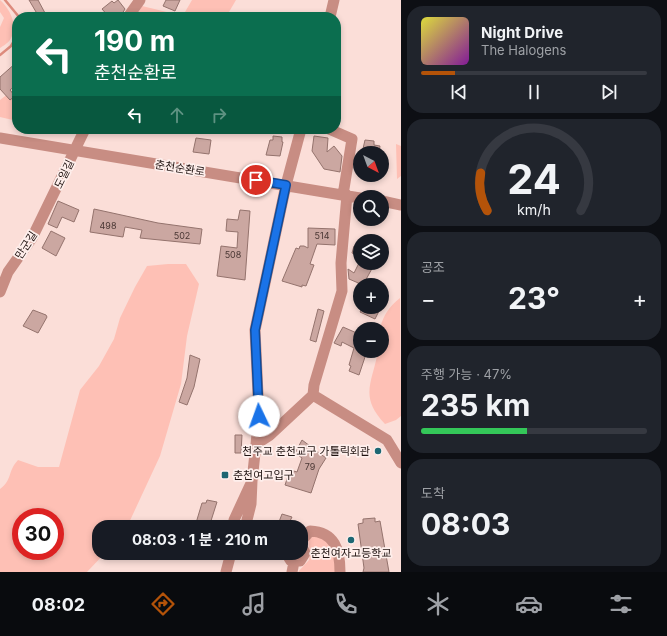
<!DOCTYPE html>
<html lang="ko">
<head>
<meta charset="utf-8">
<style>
  :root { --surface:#171b24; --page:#20242c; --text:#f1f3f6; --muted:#9ea1a6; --line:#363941; --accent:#b45309 }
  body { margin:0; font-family:Inter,"Noto Sans KR",sans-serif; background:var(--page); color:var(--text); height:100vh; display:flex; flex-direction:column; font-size:15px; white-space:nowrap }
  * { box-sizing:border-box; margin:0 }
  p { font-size:13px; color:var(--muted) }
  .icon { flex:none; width:22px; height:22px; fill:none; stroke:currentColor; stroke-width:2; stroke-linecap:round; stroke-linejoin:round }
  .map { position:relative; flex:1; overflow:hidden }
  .details { display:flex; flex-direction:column; gap:6px; padding:6px; background:#0d0f14; width:266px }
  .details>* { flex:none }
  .banner { position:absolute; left:12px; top:12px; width:329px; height:122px; border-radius:16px; box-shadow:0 2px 6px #0003; background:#0b6e4f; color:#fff; overflow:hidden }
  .needle { width:26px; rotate:139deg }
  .tools { position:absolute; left:353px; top:146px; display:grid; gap:8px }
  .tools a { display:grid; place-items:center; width:36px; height:36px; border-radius:50%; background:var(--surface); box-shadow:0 2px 6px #0003; font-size:20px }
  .speed { position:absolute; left:12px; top:508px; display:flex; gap:8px; font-size:20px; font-weight:700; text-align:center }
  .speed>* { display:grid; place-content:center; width:52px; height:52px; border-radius:50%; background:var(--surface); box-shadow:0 2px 6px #0003; line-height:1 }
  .speed .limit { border:6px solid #d22; background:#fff; color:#111 }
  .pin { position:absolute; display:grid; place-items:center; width:34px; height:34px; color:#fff; margin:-17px; border:2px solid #fff; border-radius:50%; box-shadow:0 1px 4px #0007 }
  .me { position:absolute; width:44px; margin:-22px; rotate:357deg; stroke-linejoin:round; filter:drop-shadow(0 0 3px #0008) }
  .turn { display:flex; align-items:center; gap:14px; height:84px; padding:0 16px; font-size:18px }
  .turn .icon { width:52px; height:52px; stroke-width:2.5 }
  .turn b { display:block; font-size:28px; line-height:34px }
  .lanes { display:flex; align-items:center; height:38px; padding:0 16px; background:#0003; justify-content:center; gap:20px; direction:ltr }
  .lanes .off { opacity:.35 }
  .big { font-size:30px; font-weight:700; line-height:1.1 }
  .details .card { flex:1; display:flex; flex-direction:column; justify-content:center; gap:6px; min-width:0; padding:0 14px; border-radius:16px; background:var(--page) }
  .details .dial { align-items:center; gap:0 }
  .dial svg { height:104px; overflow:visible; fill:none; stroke:var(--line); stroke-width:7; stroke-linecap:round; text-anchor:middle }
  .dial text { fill:var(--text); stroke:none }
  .song { display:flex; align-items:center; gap:12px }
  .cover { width:48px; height:48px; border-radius:6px; background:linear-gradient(135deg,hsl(60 70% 55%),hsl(290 70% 35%)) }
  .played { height:4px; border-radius:2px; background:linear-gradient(90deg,var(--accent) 15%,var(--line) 15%) }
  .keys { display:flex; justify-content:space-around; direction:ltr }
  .heat { display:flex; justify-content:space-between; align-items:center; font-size:22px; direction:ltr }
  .charge { height:6px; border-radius:3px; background:linear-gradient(90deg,#34c759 47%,var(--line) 0) }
  .trip { position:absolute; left:92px; top:520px; width:216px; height:40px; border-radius:16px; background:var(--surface); box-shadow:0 2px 6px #0003; font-weight:700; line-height:40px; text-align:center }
  .menu { display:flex; height:64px; justify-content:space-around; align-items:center; background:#090b0e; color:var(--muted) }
  .menu .icon { width:28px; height:28px }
  .menu .selected { color:var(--accent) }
  .menu b { font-size:18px; color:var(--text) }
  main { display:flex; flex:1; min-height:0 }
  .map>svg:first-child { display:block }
</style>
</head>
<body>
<main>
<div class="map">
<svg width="401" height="572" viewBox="0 0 401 572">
  <rect width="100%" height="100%" fill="#fbded8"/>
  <!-- green -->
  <path fill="#fec0b5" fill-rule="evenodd" d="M0,0C10,9 19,26 10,40C8,43 3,46 0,48V27L4,18L0,12Z
    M192,0H236L229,12L222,17H136L142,6L175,14L185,12Z
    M17,87V121L0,117V100Z
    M396,144L401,146V176L397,179Z
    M168,264H186L199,284L187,336L181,384L160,456L127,527H99V553H105L87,572H0V489C13,479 7,472 18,460L38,467H59L80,390L99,366L114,339L120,318L135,287L147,266ZM21,517H55V551H21Z
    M400,298L401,416L396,420L385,424C359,396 372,384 378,351H382V329L380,328C384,314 389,307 400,298Z
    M319,535L331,545L337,572H298L309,560C311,552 307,545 309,538Z"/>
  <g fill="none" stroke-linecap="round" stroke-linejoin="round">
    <!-- stream -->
    <path stroke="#dd8b7d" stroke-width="2.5" d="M5,0L19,17
      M0,55L11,46L17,36"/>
  </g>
  <!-- building -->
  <path fill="#cba7a1" stroke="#94736d" d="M29,0H38L45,13L39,17Z
    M118,0L125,9L120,17H109L102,9L112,1L114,3Z
    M166,0H180L175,11L163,6Z
    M17,62V84L10,90L15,96L10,100L0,89V77Z
    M273,136L282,137V142H283L280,156L266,155L270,140H273Z
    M314,136L328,138L327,152L334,146L342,156L340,172L324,169L312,151Z
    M196,138L211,140L209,154L193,152Z
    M365,140L374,141V145L380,146L379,153H362Z
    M58,201L79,210L74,222L62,217L57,228L48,224Z
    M94,209L158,223L202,229L200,244L140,238L142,230L125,227L123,237L90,232Z
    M240,210L250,211L245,280L217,276L221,246L237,248L238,232L226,231L227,219L238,220Z
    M308,228L335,229V245L317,244L310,264L314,265L306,286L302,285V287L282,281L296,248L299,249L300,246H304L308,248Z
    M51,231L65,238L56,256L42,248Z
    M354,246L360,248V256L352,253Z
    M359,263H375L363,285L349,279L348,269L354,273Z
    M363,307H381L375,319L360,312Z
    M318,309L324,311L316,342L310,340Z
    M33,310L46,315L47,317L38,333L23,326Z
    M343,327L359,334L360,332V351H367L359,375L349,371L351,366L349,365L354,348L342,342L341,346L334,343Z
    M190,355L200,359L194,387L187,405L179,402L187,378Z
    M235,435H242L241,453H235Z
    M302,440L326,458L319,469L311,493L285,485L290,470L297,472L302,458L295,453Z
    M207,500L217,502L209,527L196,523L202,503H206Z
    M282,514L292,517L287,527H277Z
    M375,518V522L380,521L389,572H363L364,568L358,524L363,523V519Z"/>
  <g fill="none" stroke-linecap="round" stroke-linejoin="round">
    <!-- minor -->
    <path stroke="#c88d83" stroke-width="11" d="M128,17L140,0
      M330,17L334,0
      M329,129L352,139L343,195
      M0,138L360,198
      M382,201L401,205
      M0,292L8,272L32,238L85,129
      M313,395L387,440L401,463
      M256,444L270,435L313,395L314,385L342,291L341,263L347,195
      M252,481L259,416L255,330L286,185L301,129
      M234,520L252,481L251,504L246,524
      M301,541L310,531C335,532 340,550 340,572
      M286,553L291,561H300L305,553L301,545
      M226,572L231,553
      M292,572L294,562"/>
  </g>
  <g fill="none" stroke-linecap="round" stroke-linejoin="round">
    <!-- route casing -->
    <g stroke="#114b97" stroke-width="10">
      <path id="route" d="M256,180L286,185L255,330L259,416"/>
    </g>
    <!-- route -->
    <use href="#route" stroke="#1a73e8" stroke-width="7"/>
  </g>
  <!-- markers -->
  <g fill="#1d6773" stroke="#feefec" stroke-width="1.5">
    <circle cx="378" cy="451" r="4"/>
    <rect x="221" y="471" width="8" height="8" rx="2"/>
    <circle cx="351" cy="540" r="4"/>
  </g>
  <g text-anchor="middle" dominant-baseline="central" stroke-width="3.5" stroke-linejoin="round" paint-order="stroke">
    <!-- number labels -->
    <g font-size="9" fill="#4a3734">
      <text x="108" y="225">498</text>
      <text x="182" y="235">502</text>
      <text x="322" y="235">514</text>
      <text x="233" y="254">508</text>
      <text x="310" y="466">79</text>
    </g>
    <!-- street labels -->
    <g font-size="11" fill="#1f1210" stroke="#feefec">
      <text transform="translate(180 168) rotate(9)">춘천순환로</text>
      <text transform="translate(64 174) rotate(-64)">도일길</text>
      <text transform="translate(26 245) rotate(-57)">만군길</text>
    </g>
    <!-- poi labels -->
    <g font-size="11" fill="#1f1210" stroke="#feefec" text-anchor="end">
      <text x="370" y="451">천주교 춘천교구 가톨릭회관</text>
      <text x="233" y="475" text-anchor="start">춘천여고입구</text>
      <text x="351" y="553" text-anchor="middle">춘천여자고등학교</text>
    </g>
  </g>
</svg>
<div class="tools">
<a><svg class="needle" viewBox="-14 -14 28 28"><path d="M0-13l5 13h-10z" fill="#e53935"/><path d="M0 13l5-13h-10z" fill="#9ea1a6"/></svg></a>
<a><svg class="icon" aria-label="search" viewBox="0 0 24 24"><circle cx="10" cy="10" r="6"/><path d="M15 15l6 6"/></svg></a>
<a><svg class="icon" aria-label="layers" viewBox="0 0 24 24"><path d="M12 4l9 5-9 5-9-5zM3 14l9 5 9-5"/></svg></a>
<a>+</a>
<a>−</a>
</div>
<div class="speed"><div class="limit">30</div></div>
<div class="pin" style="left:256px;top:180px;background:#d93025"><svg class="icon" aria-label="arrive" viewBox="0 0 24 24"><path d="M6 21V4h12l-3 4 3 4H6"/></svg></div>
<svg class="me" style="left:259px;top:416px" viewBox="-20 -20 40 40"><circle r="19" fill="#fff"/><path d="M0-13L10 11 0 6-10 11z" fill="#1a73e8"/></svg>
<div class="trip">08:03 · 1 분 · 210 m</div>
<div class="banner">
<div class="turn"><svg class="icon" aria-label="left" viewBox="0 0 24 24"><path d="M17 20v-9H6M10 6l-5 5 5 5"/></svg><div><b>190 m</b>춘천순환로</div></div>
<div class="lanes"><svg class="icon" aria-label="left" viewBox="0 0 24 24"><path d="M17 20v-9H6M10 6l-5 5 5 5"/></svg><svg class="icon off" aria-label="ahead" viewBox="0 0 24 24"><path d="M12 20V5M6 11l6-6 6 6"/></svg><svg class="icon off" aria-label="right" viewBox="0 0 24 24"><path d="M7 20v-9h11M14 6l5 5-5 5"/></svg></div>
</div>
</div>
<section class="details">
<div class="card">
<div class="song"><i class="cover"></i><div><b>Night Drive</b><p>The Halogens</p></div></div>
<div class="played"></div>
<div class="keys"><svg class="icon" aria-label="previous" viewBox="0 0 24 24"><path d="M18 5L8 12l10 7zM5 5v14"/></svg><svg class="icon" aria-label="pause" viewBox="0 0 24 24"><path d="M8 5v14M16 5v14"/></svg><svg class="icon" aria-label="next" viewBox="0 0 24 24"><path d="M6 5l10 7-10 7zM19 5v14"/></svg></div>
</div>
<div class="card dial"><svg viewBox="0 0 100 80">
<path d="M14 69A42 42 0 1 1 86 69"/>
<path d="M14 69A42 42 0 0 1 9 40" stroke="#b45309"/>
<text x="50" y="56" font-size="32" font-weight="700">24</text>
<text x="50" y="72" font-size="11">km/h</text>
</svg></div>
<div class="card"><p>공조</p>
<div class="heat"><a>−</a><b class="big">23°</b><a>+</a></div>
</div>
<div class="card"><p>주행 가능 · 47%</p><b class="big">235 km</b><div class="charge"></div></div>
<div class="card"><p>도착</p><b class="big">08:03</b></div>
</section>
</main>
<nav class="menu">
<b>08:02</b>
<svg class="icon selected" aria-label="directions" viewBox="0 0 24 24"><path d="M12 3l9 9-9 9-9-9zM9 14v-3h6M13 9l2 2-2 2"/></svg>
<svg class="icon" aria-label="music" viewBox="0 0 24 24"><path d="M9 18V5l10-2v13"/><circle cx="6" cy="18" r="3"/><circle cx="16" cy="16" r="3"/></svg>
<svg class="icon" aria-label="phone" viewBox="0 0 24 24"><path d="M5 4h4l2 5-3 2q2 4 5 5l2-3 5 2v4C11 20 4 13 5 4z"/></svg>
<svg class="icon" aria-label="climate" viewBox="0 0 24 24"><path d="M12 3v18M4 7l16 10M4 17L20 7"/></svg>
<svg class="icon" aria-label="car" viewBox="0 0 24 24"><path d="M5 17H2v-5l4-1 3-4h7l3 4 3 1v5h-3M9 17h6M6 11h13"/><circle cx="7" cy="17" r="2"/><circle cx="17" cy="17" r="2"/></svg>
<svg class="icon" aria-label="filters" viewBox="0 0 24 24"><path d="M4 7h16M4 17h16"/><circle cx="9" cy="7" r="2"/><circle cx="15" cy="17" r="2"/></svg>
</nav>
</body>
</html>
